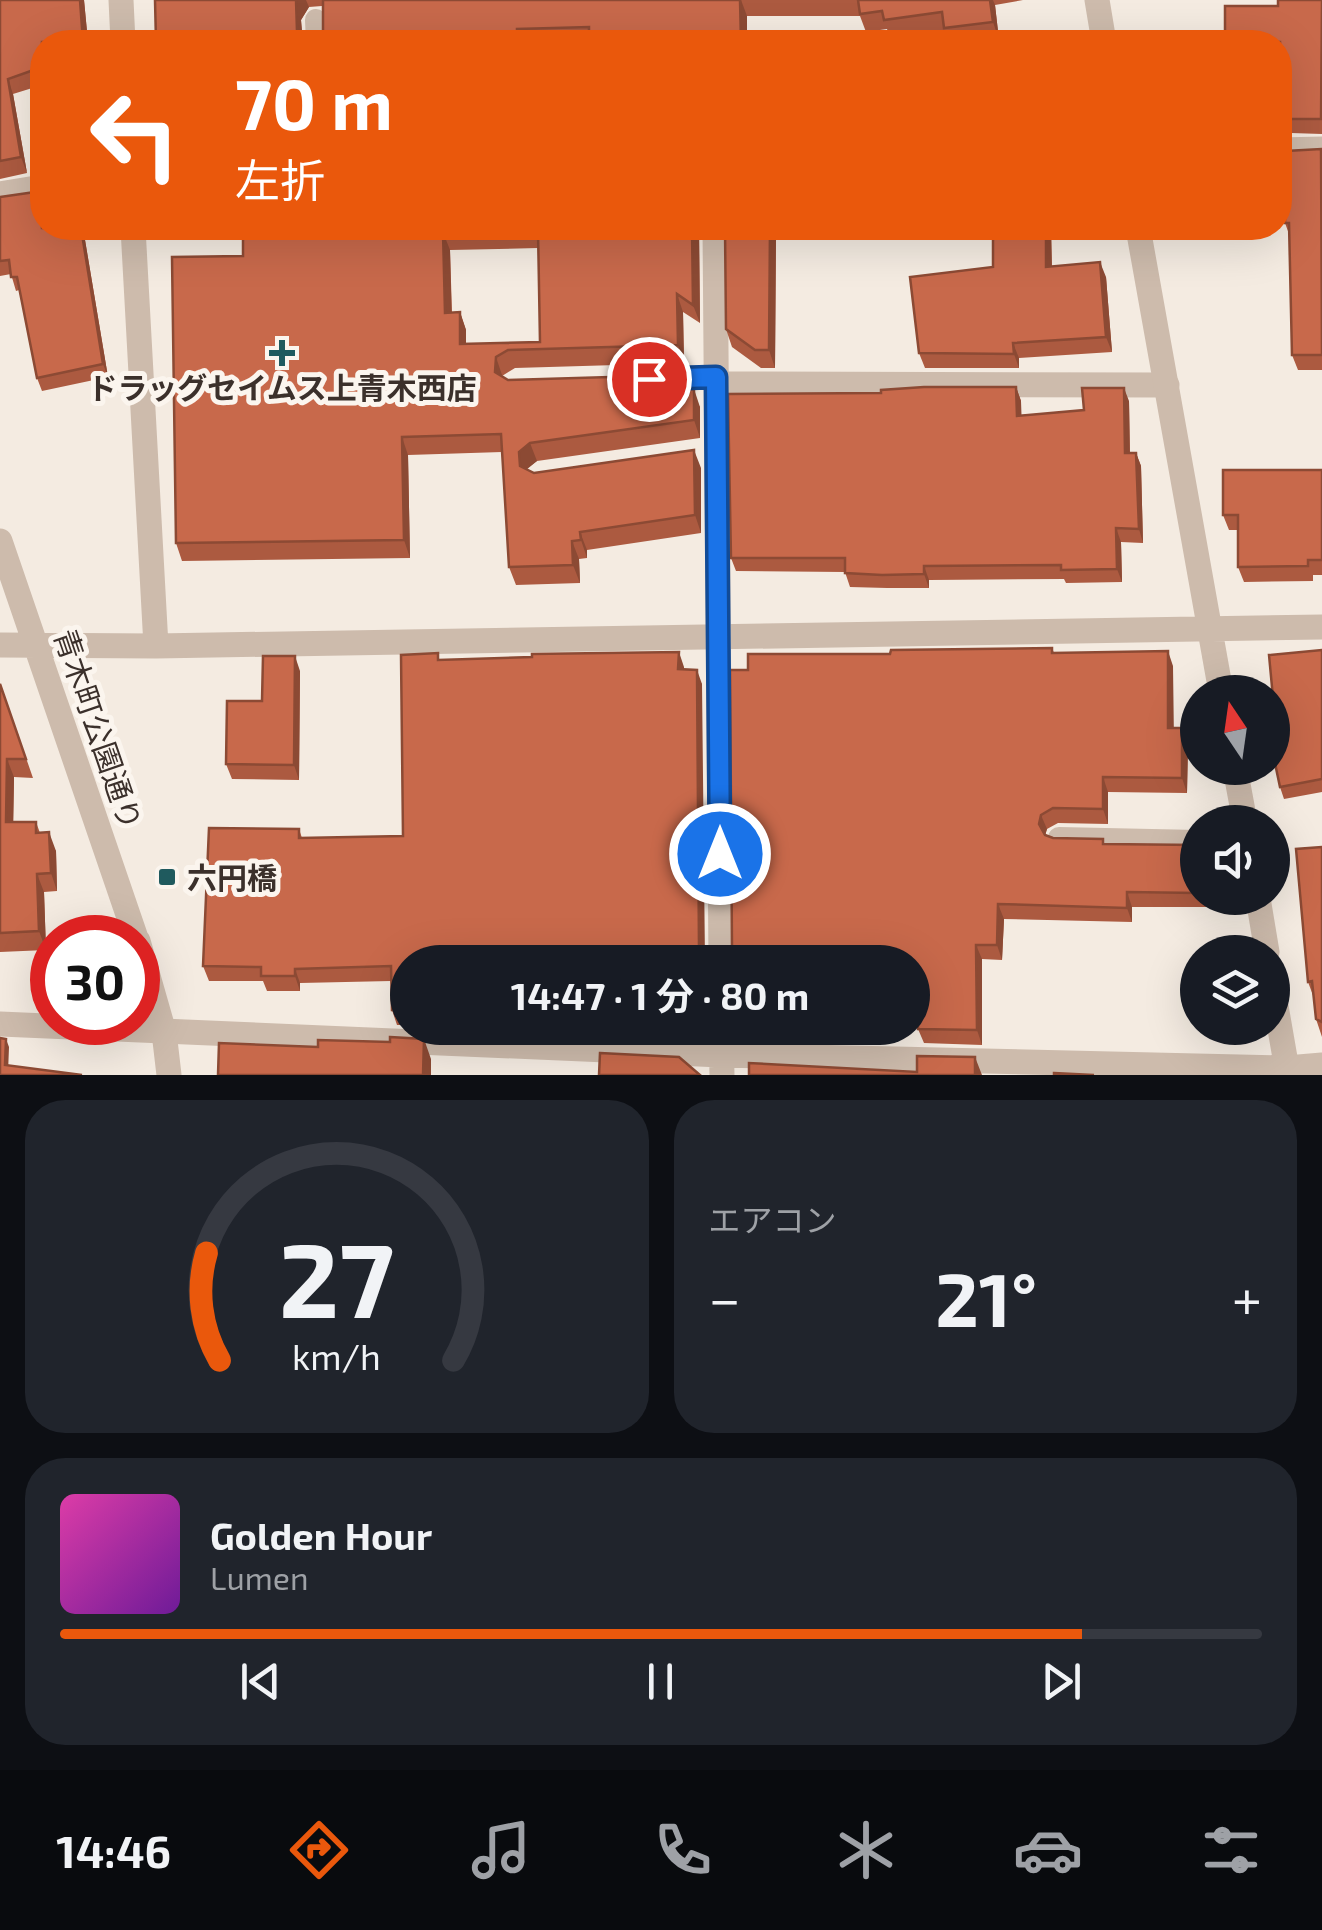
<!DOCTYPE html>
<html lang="ja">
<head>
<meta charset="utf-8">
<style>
  :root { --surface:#171b24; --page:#20242c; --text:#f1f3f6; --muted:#9ea1a6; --line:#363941; --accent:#ea580c }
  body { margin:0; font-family:"Exo 2","Noto Sans JP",sans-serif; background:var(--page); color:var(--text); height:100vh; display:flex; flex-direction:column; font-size:38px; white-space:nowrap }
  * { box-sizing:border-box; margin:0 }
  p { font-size:32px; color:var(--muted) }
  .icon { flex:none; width:55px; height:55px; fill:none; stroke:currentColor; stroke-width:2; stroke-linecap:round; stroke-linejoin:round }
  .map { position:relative; height:1075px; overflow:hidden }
  .details { display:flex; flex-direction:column; gap:25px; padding:25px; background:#0d0f14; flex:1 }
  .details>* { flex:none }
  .top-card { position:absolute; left:30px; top:30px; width:1262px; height:210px; border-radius:40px; box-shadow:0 10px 40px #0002; background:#ea580c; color:#fff; overflow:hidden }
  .needle { width:65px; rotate:347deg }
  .controls { position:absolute; left:1180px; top:675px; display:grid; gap:20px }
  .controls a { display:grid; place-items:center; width:110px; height:110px; border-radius:50%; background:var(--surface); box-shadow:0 10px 40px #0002; font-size:50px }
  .speed { position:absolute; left:30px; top:915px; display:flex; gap:20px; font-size:50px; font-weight:700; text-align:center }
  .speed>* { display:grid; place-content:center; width:130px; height:130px; border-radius:50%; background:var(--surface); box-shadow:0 10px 40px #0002; line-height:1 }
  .speed .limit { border:15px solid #d22; background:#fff; color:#111 }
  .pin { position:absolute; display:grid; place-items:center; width:85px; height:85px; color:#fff; margin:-42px; border:5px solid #fff; border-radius:50%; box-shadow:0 2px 10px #0007 }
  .me { position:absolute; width:110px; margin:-55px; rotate:0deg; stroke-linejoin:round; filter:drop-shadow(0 0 8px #0008) }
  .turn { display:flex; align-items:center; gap:35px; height:210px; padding:0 40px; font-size:45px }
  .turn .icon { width:130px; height:130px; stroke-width:2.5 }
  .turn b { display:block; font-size:70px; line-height:85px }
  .big { font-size:75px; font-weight:700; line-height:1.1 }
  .details .widget { flex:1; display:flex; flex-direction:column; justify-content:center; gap:15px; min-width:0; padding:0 35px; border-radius:40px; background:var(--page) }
  .details .dial { align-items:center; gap:0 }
  .dial svg { height:260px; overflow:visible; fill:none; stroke:var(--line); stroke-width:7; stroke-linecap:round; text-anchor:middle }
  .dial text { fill:var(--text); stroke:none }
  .song { display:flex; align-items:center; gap:30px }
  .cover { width:120px; height:120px; border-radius:15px; background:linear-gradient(135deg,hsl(320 70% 55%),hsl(280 70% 35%)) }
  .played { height:10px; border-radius:5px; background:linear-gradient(90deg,var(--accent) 85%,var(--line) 85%) }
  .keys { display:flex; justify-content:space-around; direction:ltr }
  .heat { display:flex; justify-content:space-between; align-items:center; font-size:55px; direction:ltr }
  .details .tiles { flex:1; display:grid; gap:25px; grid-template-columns:1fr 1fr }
  .widget:last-child { grid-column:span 2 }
  .trip { position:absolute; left:390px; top:945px; width:540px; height:100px; border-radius:50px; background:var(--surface); box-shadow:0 10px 40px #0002; font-weight:700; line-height:100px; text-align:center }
  .tabs { display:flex; height:160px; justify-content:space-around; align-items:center; background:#090b0e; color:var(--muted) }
  .tabs .icon { width:70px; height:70px }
  .tabs .active { color:var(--accent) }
  .tabs b { font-size:45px; color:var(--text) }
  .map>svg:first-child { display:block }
</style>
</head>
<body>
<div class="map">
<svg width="1322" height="1075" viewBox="0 0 1322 1075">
  <rect width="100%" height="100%" fill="#f4ebe1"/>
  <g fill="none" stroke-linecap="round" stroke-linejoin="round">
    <!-- service -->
    <path stroke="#cdbbac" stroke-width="22" d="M316,20L317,42
      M653,379L716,377
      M1059,838L1198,841"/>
    <!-- minor -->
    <path stroke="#cdbbac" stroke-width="25" d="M1280,150L1322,149
      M0,194L42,187
      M715,228L721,962
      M716,384L1167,385
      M0,1024L721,1055L1287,1068L1322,1065
      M721,1028L722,1075"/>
    <!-- tertiary -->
    <path stroke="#cdbbac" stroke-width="25" d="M121,0L123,42
      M1097,0L1104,42
      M133,228L156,646
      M1138,228L1221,692
      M0,541L136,938
      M0,645L156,646L1322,627
      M1235,768L1245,822
      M1258,898L1267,952
      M138,941L164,1032L169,1075
      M1272,983L1288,1075"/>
  </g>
  <!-- wall -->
  <path fill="#ac5a40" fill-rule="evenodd" d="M0,0H84L88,42H42V85L13,94L27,173L0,179Z
    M155,0H1023L995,5L999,40L978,42H949L945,31L890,38L887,29L866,32L860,16H747V42H156ZM322,6L323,32L310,39L302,34L301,20L309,7Z
    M1322,0V134L1291,133L1286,119V111H1280V42Z
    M1322,153V370H1298L1292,355L1289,234L1285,223Z
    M0,197L83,228L108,377L42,391L37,378L19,290L16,291L11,274L0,276Z
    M243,228H699L700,323L683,312L684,363L515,368L502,376L508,380L678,375L684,389L700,407V438L537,461L526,469L534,473L701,468V533L587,550V558L579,559L580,583L516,585L509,567L502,452L408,455L410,558L182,561L176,543L243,256ZM538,248L540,342L466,344V330L460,312L452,313L450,250Z
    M725,228H883V232H776L775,368H761L732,347L726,329Z
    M993,228H1051L1052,266L1106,277L1112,352L1019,358V368H925L919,353L993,267Z
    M1016,387L1021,401V415L1084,410L1129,401L1130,453H1136L1141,466L1143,543L1121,542L1122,582L1066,583L1064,579L929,580V588H887L850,587L845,572L736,571L731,558L881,393Z
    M1322,470V575H1313V581L1244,582L1238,567V530H1229L1223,515Z
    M1052,648L1054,653L1173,666V728L1188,743L1187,793L1108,792V824L1058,823L1047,829L1045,835L1053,838L1105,844L1198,845V898H1210V907H1132V922L1004,919L1002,960L982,959V1045L924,1043L918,1029V982H912V962L729,956L732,947L748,670L890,654Z
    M1322,650V792L1284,799L1280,787L1275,719Z
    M440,660L684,667V669L702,684L408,962V1025H397L392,1010L391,981L300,983V991H267L263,981H209L203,966L299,829L302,838L403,836Z
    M300,671L299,780L232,779L226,764L262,701Z
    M0,683L33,778L14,777L13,822H36L40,833L56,851L57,891L44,892L46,950L0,952Z
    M1322,847V1037L1316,1019L1314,998L1308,982Z"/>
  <!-- shaded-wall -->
  <path fill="#8c4a34" d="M80,0H84L88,42H83Z
    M296,0H306L309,7L301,20L303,42L297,31Z
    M741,0L747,16V42H741Z
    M990,0H993L995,5L999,40L993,22Z
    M8,79L13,94L27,173L21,157Z
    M81,228H83L108,377L103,364Z
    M692,228H699L700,323L693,305Z
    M770,228H775L776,232L775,368L769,350Z
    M1046,228H1051L1052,281L1046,267Z
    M443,232L450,250L452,331L445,313Z
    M1100,262L1106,277L1112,352L1106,337Z
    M677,294L683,312L684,363L678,345Z
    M460,312L466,330V362L460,344Z
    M1013,343L1019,358V368L1014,354Z
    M496,357L502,375V390L495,372Z
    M1016,387L1021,401L1022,429L1017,416Z
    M1124,388L1129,401L1130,466L1125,453Z
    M694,389L700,407V438L694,420Z
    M402,437L408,455L410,558L404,540Z
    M530,443L537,461L526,470L520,466L519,452Z
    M694,450L701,468V533L695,515Z
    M1136,453L1141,466L1143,543L1139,529Z
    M1116,528L1121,542L1122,582L1117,569Z
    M580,532L587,550V558L581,540Z
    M572,541L579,559L580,583L573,565Z
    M924,566L929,580V588L924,574Z
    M1168,651L1173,666L1174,742L1168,728Z
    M679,652L684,667V684L678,669Z
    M295,656L300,671L299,780L294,765Z
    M697,670L702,684L705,962L699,947Z
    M1182,728L1188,743L1187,793L1182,778Z
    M7,759L14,777L13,840L6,822Z
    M1103,777L1108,792V824L1103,809Z
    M1041,815L1047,829L1044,839L1039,824Z
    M49,832L56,851L57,891L51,873Z
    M37,874L44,892L46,950L39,931Z
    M1127,892L1132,907V922L1127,908Z
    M998,904L1004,919L1002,960L997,945Z
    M976,945L982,959V1045L977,1030Z
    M295,969L300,983V991L295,976Z
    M6,1039L9,1047L8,1073L5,1065Z
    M424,1039L431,1059V1075H423Z
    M975,1057L982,1075H975Z"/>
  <!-- building -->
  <path fill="#c8694b" stroke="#8c4a34" stroke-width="2.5" fill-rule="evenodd" d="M0,0H80L83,42H42V67L8,79L21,157L0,161Z
    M155,0H296L297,31L310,39L323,32V0H740L741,42H589V27L517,29V42H156Z
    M858,0H990L993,22L944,28L942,12L884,20L882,11L860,14Z
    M1278,0H1322L1321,119H1286V96H1280V42H1225V6H1278Z
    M1321,149L1322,355H1292L1289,223H1285L1286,151Z
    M42,191V228H81L103,364L37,378L17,277H11L9,260L0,261V197Z
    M243,228H692L693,305L677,294L678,345L508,350L496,357L495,372L508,380L678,375L679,390L694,389V420L530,443L519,452L520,466L534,473L694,450L695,515L580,532L581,540L572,541L573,565L509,567L501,434L402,437L404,540L176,543L172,257L243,256ZM538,230L540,342L460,344V312L445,313L443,232Z
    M725,228H770L769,350H755L726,329Z
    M993,228H1046V267L1100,262L1106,337L1013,343L1014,354L919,353L910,277L993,267Z
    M924,387H1016L1017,416L1084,410L1082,388H1124L1125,453H1136L1139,529L1116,528L1117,569L1061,570V565L924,566V574L882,575L845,573V558H731L728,394L881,393V390Z
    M1223,470H1322V560H1308V566L1238,567V515H1223Z
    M1052,648V653L1168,651V728H1182V778L1103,777V809L1053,808L1041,815L1039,824L1045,835L1053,838L1103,839V844L1198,845V893L1127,892V908L998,904L997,945H976L977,1030L918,1029V967H912V962H718L729,956L732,947L730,670H748V654H890L891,650Z
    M1322,650V779L1280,787L1272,749V719H1275L1269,655Z
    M679,652L678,669L697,670L699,947L707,961L713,962H408V1011L392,1010L391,966L295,969V976H261V967L203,966L209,828L299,829V838L403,836L401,655L438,653V660L532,657V654Z
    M263,656H295L294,765L226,764L227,701H262Z
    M0,684L26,759H7L6,822H36V833L49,832L51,873L37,874L39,931L0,933Z
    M1322,847V1022L1316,1019L1312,981L1308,982L1296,849Z
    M390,1037L424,1039L423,1075H218L219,1043L318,1047V1040L390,1042Z
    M0,1038L6,1039L5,1065L82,1075H0Z
    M600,1053L679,1057L700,1075H599Z
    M917,1056L975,1057V1075H749V1063L917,1072Z
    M1054,1073L1094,1075H1054Z"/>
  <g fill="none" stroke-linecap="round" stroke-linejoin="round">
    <!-- route casing -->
    <g stroke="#114b97" stroke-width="25">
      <path id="route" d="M649,379L716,377L720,854"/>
    </g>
    <!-- route -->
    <use href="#route" stroke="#1a73e8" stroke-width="18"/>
  </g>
  <!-- markers -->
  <g fill="#1f5a5e" stroke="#fbf5ee" stroke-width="4">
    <path d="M277 338h10v10h10v10h-10v10h-10v-10h-10v-10h10z"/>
    <rect x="157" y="867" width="20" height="20" rx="5"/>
  </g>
  <g text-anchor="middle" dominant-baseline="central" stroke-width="10" stroke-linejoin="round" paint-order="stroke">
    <!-- poi labels -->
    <g font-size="30" font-weight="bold" fill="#3b302b" stroke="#fbf5ee">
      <text x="282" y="387">ドラッグセイムス上青木西店</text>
      <text x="187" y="877" text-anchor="start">六円橋</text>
    </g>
    <!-- street labels -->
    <g font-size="30" fill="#3b302b" stroke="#fbf5ee">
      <text transform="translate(99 729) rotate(71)">青木町公園通り</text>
    </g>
  </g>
</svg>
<div class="controls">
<a><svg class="needle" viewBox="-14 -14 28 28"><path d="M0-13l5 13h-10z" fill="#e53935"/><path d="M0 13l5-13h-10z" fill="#9ea1a6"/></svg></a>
<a><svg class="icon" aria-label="sound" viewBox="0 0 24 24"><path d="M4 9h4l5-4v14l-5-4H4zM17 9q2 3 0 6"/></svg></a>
<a><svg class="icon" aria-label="layers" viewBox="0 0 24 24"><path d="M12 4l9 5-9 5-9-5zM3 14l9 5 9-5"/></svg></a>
</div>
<div class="speed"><div class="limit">30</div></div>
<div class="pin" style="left:649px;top:379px;background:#d93025"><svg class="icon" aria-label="arrive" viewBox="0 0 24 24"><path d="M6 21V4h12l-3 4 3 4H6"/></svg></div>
<svg class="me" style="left:720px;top:854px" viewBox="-20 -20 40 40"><circle r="17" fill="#1a73e8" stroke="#fff" stroke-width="3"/><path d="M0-11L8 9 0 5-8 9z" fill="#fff"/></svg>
<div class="trip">14:47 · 1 分 · 80 m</div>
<div class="top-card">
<div class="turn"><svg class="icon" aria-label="left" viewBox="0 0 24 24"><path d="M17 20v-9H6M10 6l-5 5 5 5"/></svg><div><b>70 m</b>左折</div></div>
</div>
</div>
<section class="details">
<div class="tiles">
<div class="widget dial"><svg viewBox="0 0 100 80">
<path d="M14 69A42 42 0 1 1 86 69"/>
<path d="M14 69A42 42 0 0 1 10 36" stroke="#ea580c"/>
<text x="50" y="56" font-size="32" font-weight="700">27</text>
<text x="50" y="72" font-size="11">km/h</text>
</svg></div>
<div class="widget"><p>エアコン</p>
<div class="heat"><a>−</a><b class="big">21°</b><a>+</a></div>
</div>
<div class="widget">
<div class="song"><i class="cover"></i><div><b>Golden Hour</b><p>Lumen</p></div></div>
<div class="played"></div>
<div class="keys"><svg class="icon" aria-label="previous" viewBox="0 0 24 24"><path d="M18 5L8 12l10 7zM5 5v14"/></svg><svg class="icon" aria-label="pause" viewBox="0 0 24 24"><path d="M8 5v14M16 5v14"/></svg><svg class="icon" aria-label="next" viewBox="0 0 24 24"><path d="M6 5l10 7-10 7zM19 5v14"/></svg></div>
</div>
</div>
</section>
<nav class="tabs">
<b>14:46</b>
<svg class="icon active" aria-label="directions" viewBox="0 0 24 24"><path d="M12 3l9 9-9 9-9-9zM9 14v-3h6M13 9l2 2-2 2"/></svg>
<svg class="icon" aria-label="music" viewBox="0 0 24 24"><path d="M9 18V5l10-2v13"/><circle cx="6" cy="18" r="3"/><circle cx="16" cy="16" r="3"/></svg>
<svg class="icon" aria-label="phone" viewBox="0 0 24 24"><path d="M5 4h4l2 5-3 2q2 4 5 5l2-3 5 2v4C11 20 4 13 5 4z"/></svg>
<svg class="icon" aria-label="climate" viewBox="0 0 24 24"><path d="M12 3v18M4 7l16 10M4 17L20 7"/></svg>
<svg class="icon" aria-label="car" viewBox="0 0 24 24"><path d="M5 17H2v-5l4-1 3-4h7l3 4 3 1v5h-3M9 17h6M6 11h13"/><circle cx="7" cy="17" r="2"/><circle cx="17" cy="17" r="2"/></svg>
<svg class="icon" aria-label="filters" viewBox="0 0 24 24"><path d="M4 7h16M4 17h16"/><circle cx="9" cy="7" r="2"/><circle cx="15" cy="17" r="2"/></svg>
</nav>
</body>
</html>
